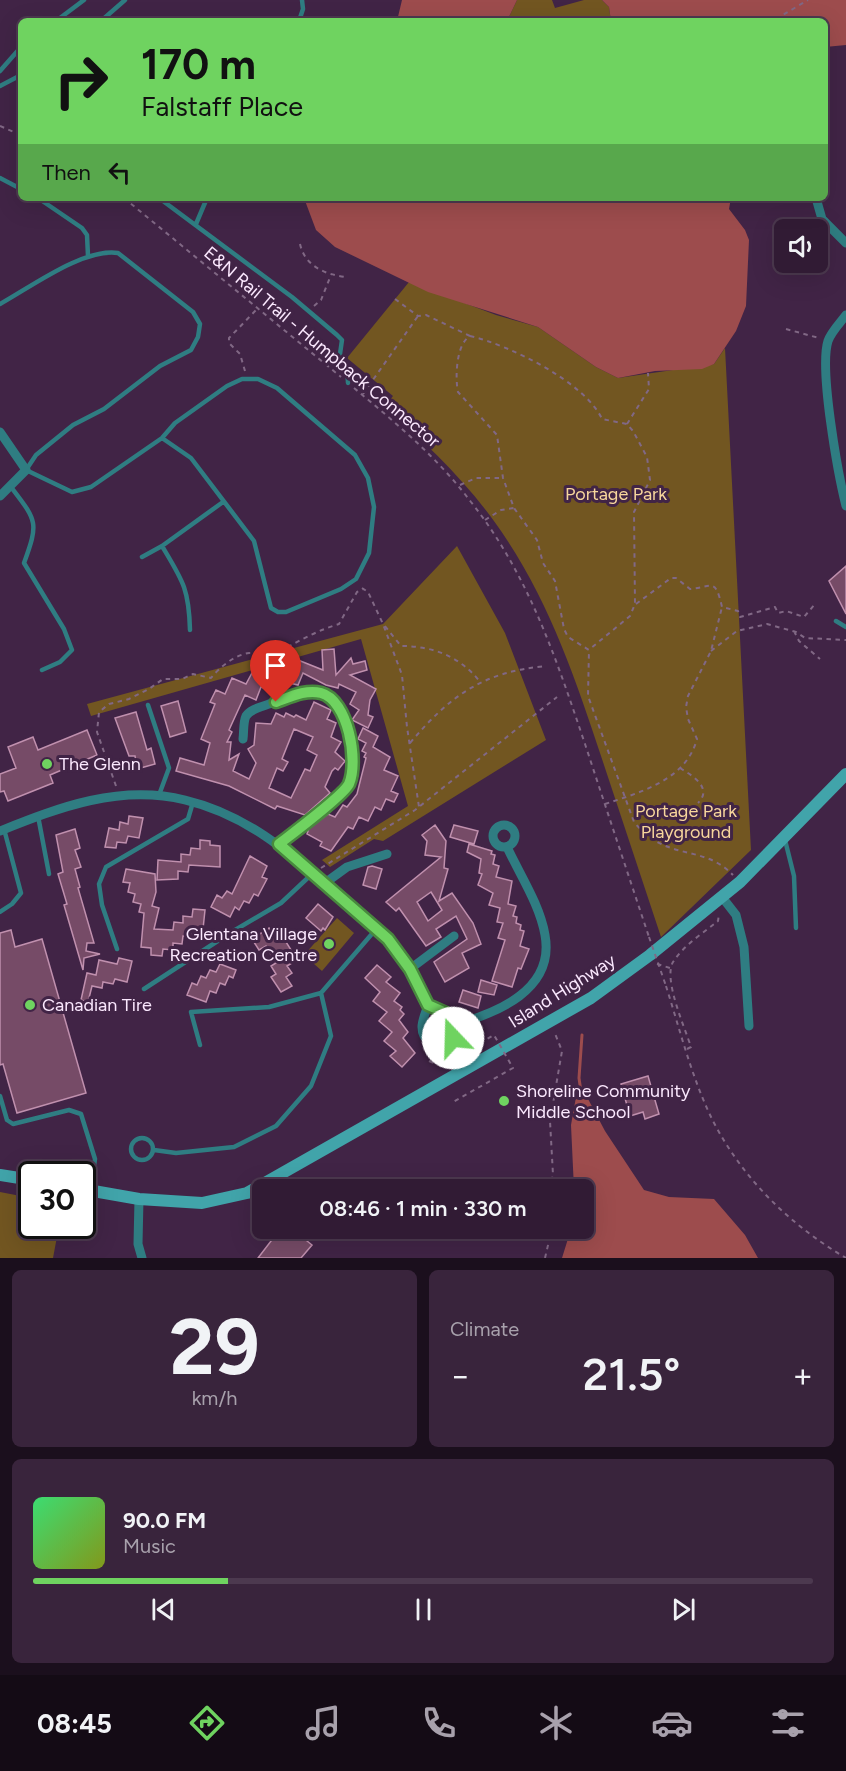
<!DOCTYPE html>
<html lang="en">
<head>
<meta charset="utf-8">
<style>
  :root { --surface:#311b34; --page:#39243c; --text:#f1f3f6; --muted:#a8a1ac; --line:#4c394f; --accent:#6fd360 }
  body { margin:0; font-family:Figtree,sans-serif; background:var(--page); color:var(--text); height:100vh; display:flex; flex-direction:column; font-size:22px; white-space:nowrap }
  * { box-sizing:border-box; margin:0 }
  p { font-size:20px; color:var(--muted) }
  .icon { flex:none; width:33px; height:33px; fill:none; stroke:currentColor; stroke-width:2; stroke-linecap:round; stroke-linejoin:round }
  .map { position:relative; height:1258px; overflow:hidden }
  .drawer { display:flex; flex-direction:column; gap:12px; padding:12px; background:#1b0f1d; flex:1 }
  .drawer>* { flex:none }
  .top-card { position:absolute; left:18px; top:18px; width:810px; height:183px; border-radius:9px; box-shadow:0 6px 24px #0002,0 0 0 2px var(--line); background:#6fd360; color:#111; overflow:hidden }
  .fabs { position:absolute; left:774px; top:219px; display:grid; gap:12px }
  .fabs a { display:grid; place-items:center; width:54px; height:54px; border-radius:9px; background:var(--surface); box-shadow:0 6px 24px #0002,0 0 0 2px var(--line); font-size:30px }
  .speed { position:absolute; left:18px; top:1161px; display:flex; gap:12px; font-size:30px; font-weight:700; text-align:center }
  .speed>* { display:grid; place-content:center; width:78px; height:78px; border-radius:50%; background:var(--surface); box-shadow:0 6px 24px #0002,0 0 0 2px var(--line); line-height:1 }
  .speed .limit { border:3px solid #111; border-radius:9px; background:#fff; color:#111 }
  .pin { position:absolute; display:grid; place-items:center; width:51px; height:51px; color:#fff; margin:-62px -26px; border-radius:50% 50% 50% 0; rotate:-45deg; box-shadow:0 0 6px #0007 }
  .pin .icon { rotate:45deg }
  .me { position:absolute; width:66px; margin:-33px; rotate:339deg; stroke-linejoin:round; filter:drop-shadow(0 0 4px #0008) }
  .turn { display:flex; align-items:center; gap:21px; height:126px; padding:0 24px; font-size:27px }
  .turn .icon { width:78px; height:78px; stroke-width:2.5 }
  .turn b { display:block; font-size:42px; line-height:51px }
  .then { display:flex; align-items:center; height:57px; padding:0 24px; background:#0003; gap:12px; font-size:22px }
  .big { font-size:45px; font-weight:600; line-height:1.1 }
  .drawer .widget { flex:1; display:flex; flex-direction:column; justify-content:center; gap:9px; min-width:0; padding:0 21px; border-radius:9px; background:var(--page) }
  .drawer .dial { align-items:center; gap:0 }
  .dial b { font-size:78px; line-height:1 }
  .song { display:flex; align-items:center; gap:18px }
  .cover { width:72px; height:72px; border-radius:9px; background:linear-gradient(135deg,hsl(140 70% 55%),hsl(70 70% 35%)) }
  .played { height:6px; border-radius:3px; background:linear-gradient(90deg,var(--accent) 25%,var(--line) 25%) }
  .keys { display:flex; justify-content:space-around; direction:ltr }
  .heat { display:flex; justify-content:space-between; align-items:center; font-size:33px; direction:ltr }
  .drawer .tiles { flex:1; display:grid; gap:12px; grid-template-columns:1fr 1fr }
  .widget:last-child { grid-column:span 2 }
  .trip { position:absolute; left:252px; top:1179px; width:342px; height:60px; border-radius:9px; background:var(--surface); box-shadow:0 6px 24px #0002,0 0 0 2px var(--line); font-weight:600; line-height:60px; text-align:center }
  .dock { display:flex; height:96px; justify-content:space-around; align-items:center; background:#140b15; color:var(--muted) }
  .dock .icon { width:42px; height:42px }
  .dock .on { color:var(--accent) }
  .dock b { font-size:27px; color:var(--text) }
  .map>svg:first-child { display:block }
</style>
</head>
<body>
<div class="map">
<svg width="846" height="1258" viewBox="0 0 846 1258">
  <rect width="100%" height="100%" fill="#412446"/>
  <!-- green -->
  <path fill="#725621" d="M517,0H552L555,8L584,0H602L609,7L611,21H507Z
    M409,282L496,315L538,327L596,367L618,378L714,364L725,348L751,850L661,937C641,877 621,816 601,756C576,680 551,607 507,540C474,489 430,446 384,407L393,396L347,358Z
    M457,546L505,633L546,740L383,841L374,839L330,867L322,860L408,806L361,639L91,716L87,704L383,624Z
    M337,918L354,933L322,971L304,955Z
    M0,1192L31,1198L32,1226H59L53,1258H0Z"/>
  <!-- water -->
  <path fill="#9d4c4d" d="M402,0H517L507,21H397Z
    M602,0H846V45L825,47V21H611L609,7Z
    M304,198H731L729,209L745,230L749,240L746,306L736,331L714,364L702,369L655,371L618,378L596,367L538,327L428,292L335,247L316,230Z
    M576,1097H587L605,1131L644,1190L669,1197L714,1199L745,1235L758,1258H562L571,1229L584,1228V1190L574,1189L571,1125Z"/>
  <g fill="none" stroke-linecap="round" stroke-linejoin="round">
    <!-- stream -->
    <path stroke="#9d4c4d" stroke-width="3" d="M582,1099L579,1078L582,1035"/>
  </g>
  <!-- building -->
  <path fill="#764b67" stroke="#c090ae" stroke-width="1.5" fill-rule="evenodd" d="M846,566V614L829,581Z
    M334,649L336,675L351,658L353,664L365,661L367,670L350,675L376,689L370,700L368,715L373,717L368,728L352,720L359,710L350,704L356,692L339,684L338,688L326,685L303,673L298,685L282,681L279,688L275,687L273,691L261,687L256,700L245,695L229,730L232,732L227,742H231L229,760L239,754L233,771L249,779L256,763L248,749L254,745L256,723L271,724L276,713L284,717L286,713L294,717L296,715L306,720L314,702L331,710L327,719L336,723L331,737L341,742L335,752L345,761L338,770L335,768L332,771L325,787L330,793L305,815L277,806L275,809L229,786L176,771L180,758L204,765L210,743L201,739L215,704L210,702L216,690L225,694L232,678L246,684L253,671L272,681L275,673L280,675L283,668L293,672L298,660L323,670L322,650ZM294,729L313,737L307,750L317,755L310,771L305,769L291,798L269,788L277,768L283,771L288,762L282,759Z
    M178,701L186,732L170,737L161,706Z
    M136,712L147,750L151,748L155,764L137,769L135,756H129L115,718Z
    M363,728L378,736L373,747L390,757L384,770L398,776L391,791L398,794L394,802L386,799L381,810L375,807L368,821L359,817L353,829L348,827L331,851L320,846L322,842L307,834L309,828L328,814L335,817L343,805L347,807L357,794L366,758L364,757L366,753L362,751L366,743L358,739Z
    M87,730L97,755L50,775L53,783L8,801L4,791L0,792V774L16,768L8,747L33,737L38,750Z
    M129,816L143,818L139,838L128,836L126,843L117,842L116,848L105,847L109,828L119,830L120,822L128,824Z
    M435,825L446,841L444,868L448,869L439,901L452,893L473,923L481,944L462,953L469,968L445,982L434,962L467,939L456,916L436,929L441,937L426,946L399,908L396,911L386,902L441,857L425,855L427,841L422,835ZM431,892L442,910L428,921L417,902Z
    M454,825L478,831L474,844L450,837Z
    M75,829L80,848L75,850L81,867L75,869L80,887L78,888L94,943H87L86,951L100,954L84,958L83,970L64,905L67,904L58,874L63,872L56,835Z
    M200,840L210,841V845L220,846V867L189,865L188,872L178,871V879L157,880L158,860L181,862V854L190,855L191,848L200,849Z
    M469,844L492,851L491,854L495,855L493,864L499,866L496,877L512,881L508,904L516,906L513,916L517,917L516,923L521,925L520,930L524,931L520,946L529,949L521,969L518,968L512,987L492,981L505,940L498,938L503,923L497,922L500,908L489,905L493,893L478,885L482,874L479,873L481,859L467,852Z
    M250,856L267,866L262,877L267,879L258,896L254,894L249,903L244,901L239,910L235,907L230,917L211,907L217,895L222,898L227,891L232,894Z
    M372,866L382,869L376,889L363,885L368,867Z
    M126,869L155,874L156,892L152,906L159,908L154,929L173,930L174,922L183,923V916L192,917L193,909L205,910L203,929L192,928V936H183L182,944L173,943V950L163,949L162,956L151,955V948L141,947L144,913L139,912L141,904L133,902L135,894L128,892L130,883L123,882Z
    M318,904L333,917L325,930L323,928L321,931L306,918Z
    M269,928L275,938L281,934L293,953L288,956L292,963L287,966L292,973L286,977L292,986L281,992L271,977L276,974L271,966L276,963L266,946L259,950L252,939Z
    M11,930L15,947L42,939L86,1093L17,1113L3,1064L0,1065V933Z
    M119,958L132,961L127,982L115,979L113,984L103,982L102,988L92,986L88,1002L81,1000L87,973L96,975L99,960L117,964Z
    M220,964L236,970L233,978L229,976L225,985L220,983L216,993L210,991L206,1002L187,995L192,983L197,985L201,976L206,978L210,970L216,972Z
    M377,965L391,977L386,982L400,993L394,1001L402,1007L400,1010L404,1014L399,1020L408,1032L403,1038L415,1053L402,1067L390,1056L396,1051L384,1041L392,1032L379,1021L387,1012L373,1001L380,992L365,978Z
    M481,980L497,985L494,995L478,992Z
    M463,990L481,996L478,1008L459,1002Z
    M648,1076L659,1114L645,1119L643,1112L630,1116L621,1084Z
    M281,1228H291L312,1245L301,1258H258Z"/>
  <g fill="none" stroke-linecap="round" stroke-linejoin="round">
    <!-- path -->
    <path stroke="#816885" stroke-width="2" stroke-dasharray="4.5 4.5" stroke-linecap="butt" d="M784,21L781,16L808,0
      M0,126L21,135
      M124,198L341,377
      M300,244C305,266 324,274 345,277
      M395,299L418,316L426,315L470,336C456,344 455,378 458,392L497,435L503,478L514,508L537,540L543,563L555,581L564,629L568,637L589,650L588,696L634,822C668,863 702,843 733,875
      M314,306L321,300L331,275
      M786,329L819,338
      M470,336C509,345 585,382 602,419L627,424L633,431L647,457L650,480L634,512L635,604L630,616L590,649
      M245,371L240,354L229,343V338L258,308
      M354,388C396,423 438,458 471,502C529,575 557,661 586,747C607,811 628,874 649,937
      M363,394L418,316
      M627,424L649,389L648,373
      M460,485L476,478H503
      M485,520L501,510L514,508
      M362,588L368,592L383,624L402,675L407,727L419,807
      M636,604L671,578H676L690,589C713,587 715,577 722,607L738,611L740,617L775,607L778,613L786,611L804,617L815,604
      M385,626L401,646C434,646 461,657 481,683
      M794,631L799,641L820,659
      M711,651L737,631L767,624L796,632L805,638L846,640
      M410,743C450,696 482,672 546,666
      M680,768C693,776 713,788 698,803
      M116,786L97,732L99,712L109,704L129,699L149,689L163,679H182L193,674L211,678C219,668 234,655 249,653C257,652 265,660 272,656C293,644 315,631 339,624L357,592L363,589
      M605,804C641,792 686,780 697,739L688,719L686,707L688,696L711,651L722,607
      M321,868L415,810L557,697
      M657,964L670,968
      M666,986C680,1030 692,1079 713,1121C743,1179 790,1225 846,1258
      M687,1049L691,1047C685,1028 663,979 673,962C684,945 703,933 718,921L719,914
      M429,1052V1061L441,1066
      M550,1190L553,1175L550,1121L562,1051L554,1031
      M545,1258L552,1228"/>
    <!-- service -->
    <path stroke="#2f7d82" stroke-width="4.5" d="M56,21L84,0
      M101,21L125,0
      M299,21L303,9L302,0
      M0,71L21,47
      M0,86L21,75
      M0,178L21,189
      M38,198L82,228L87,235L88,256
      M159,198L292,297L337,335L342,340L340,354L347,365L348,383
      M196,224L207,198
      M0,304C31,287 83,248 118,253L193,312L200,324L198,337L191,350L160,366L104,409L73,425L36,455L26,470L72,492L91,487L162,438L175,423L227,386L242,379H258L277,388L355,455L368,478L374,507L369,553L356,579L341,589L286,612H278L271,608L254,541L191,458L162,438
      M11,487C37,521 39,522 24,563L64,629L72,650L60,662L42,670
      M162,546C183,581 189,589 190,630
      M142,557L162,546L223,502
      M836,621L846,627
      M148,705L169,768L159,795
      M38,816L49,874
      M785,840L794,876L796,928
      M0,912L12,904L21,893L4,829
      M117,949L102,905L99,884L106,867L188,819L193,802
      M144,989L230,933L281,903L313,873
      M200,1045L191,1012L269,1007L321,993
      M0,1096L7,1120L13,1124L69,1110L81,1114L95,1159L91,1188
      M131 1149a11 11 0 1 1 22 0a11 11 0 1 1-22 0Z
      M154,1150L176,1153L234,1147L276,1126L311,1086L331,1036L321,993L377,928"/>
    <!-- minor -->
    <path stroke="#2f7d82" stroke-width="9" d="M816,198L822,219L846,243
      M846,315C840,323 831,332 828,341C819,369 838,474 846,506
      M0,432L26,470L0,496
      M243,739C244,732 243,722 246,716C251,708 266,706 274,702C320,686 345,689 350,744C351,756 354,773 348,784C341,797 293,832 279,844
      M493 836a11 11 0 1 1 22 0a11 11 0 1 1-22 0Z
      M0,831C60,807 120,784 185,800C248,815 291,854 338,895C355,909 375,923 389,940C406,959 414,981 427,1002C432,1010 477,1026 447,1043C435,1050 422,1040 422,1027C422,1020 426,1012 428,1005
      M325,883L347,867L387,854
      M722,897L736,915L744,947L749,1026
      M410,969L454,936
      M454,1025C497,1013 555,990 545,935C540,905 520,875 507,847
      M139,1199L138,1244L142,1258"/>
    <!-- secondary -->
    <path stroke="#41a4aa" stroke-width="12" d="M0,1175L32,1180
      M82,1189L139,1199L202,1203L247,1193L591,998L650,955L740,882L846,774"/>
    <!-- path-bridge -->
    <path stroke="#816885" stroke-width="2" stroke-dasharray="4.5 4.5" stroke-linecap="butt" d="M649,937L666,986
      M441,1066L494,1035L513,1068L453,1102"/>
  </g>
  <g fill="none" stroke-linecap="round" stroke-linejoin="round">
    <!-- route casing -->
    <g stroke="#48893e" stroke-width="15">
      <path id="route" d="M276,702C290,697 306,689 321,693C348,700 359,761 349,784C343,796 293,833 279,844L388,939L410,969L428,1005L446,1013L453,1022L456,1029L453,1038"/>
    </g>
    <!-- route -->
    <use href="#route" stroke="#6fd360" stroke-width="10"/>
  </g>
  <!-- markers -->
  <g fill="#6fd360" stroke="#412446" stroke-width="2">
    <circle cx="47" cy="764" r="6"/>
    <circle cx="329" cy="944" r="6"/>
    <circle cx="30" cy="1005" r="6"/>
    <circle cx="504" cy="1101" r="6"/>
  </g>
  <g text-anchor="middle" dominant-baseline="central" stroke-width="6" stroke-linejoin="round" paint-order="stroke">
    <!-- street labels -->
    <g font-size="18" fill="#fbe8fe" stroke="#412446">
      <text transform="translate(322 347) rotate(40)">E&amp;N Rail Trail - Humpback Connector</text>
      <text transform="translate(562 991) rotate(-32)">Island Highway</text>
    </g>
    <!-- park labels -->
    <g font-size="18" fill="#f7d69c" stroke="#412446">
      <text x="616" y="494">Portage Park</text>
      <text x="686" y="811">Portage Park<tspan x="686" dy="21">Playground</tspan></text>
    </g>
    <!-- poi labels -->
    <g font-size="18" fill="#fbe8fe" stroke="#412446" text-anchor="start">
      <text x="59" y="764">The Glenn</text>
      <text x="317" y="934" text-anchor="end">Glentana Village<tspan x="317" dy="21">Recreation Centre</tspan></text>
      <text x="42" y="1005">Canadian Tire</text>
      <text x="516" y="1091">Shoreline Community<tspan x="516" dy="21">Middle School</tspan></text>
    </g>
  </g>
</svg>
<div class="fabs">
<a><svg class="icon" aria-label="sound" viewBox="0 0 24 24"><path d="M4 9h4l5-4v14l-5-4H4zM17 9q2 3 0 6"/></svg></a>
</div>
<div class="speed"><div class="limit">30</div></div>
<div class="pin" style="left:276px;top:702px;background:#d93025"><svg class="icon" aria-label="arrive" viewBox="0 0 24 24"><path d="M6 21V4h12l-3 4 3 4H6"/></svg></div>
<svg class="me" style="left:453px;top:1038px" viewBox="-20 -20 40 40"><circle r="19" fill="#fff"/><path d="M0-13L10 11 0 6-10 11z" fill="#6fd360"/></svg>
<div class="trip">08:46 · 1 min · 330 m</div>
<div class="top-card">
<div class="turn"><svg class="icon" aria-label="right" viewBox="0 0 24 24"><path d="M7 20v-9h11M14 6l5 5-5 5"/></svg><div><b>170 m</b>Falstaff Place</div></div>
<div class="then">Then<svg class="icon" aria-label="left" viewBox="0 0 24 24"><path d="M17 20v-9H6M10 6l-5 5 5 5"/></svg></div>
</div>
</div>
<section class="drawer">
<div class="tiles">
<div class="widget dial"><b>29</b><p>km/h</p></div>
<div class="widget"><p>Climate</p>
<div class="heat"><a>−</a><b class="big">21.5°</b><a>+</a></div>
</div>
<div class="widget">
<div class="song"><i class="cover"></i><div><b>90.0 FM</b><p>Music</p></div></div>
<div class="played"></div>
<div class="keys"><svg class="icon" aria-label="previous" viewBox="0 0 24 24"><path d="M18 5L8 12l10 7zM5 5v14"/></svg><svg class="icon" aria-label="pause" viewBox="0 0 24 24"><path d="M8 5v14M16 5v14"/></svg><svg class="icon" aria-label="next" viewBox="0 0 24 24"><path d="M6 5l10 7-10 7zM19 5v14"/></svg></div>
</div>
</div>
</section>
<nav class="dock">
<b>08:45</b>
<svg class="icon on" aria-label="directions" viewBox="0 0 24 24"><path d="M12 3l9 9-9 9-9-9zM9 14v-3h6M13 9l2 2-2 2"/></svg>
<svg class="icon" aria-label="music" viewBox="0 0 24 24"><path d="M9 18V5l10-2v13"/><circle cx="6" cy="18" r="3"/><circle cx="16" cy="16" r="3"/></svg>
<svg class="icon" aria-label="phone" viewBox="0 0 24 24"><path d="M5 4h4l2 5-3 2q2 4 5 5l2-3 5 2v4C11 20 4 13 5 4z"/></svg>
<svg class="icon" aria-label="climate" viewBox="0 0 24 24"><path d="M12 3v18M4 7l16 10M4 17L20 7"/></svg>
<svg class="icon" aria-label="car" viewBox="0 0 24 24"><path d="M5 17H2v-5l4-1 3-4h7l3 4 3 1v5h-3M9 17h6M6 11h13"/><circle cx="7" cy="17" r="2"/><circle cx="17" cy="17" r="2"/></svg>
<svg class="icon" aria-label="filters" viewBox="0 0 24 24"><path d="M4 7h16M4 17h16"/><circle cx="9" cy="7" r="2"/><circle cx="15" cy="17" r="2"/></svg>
</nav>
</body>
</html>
